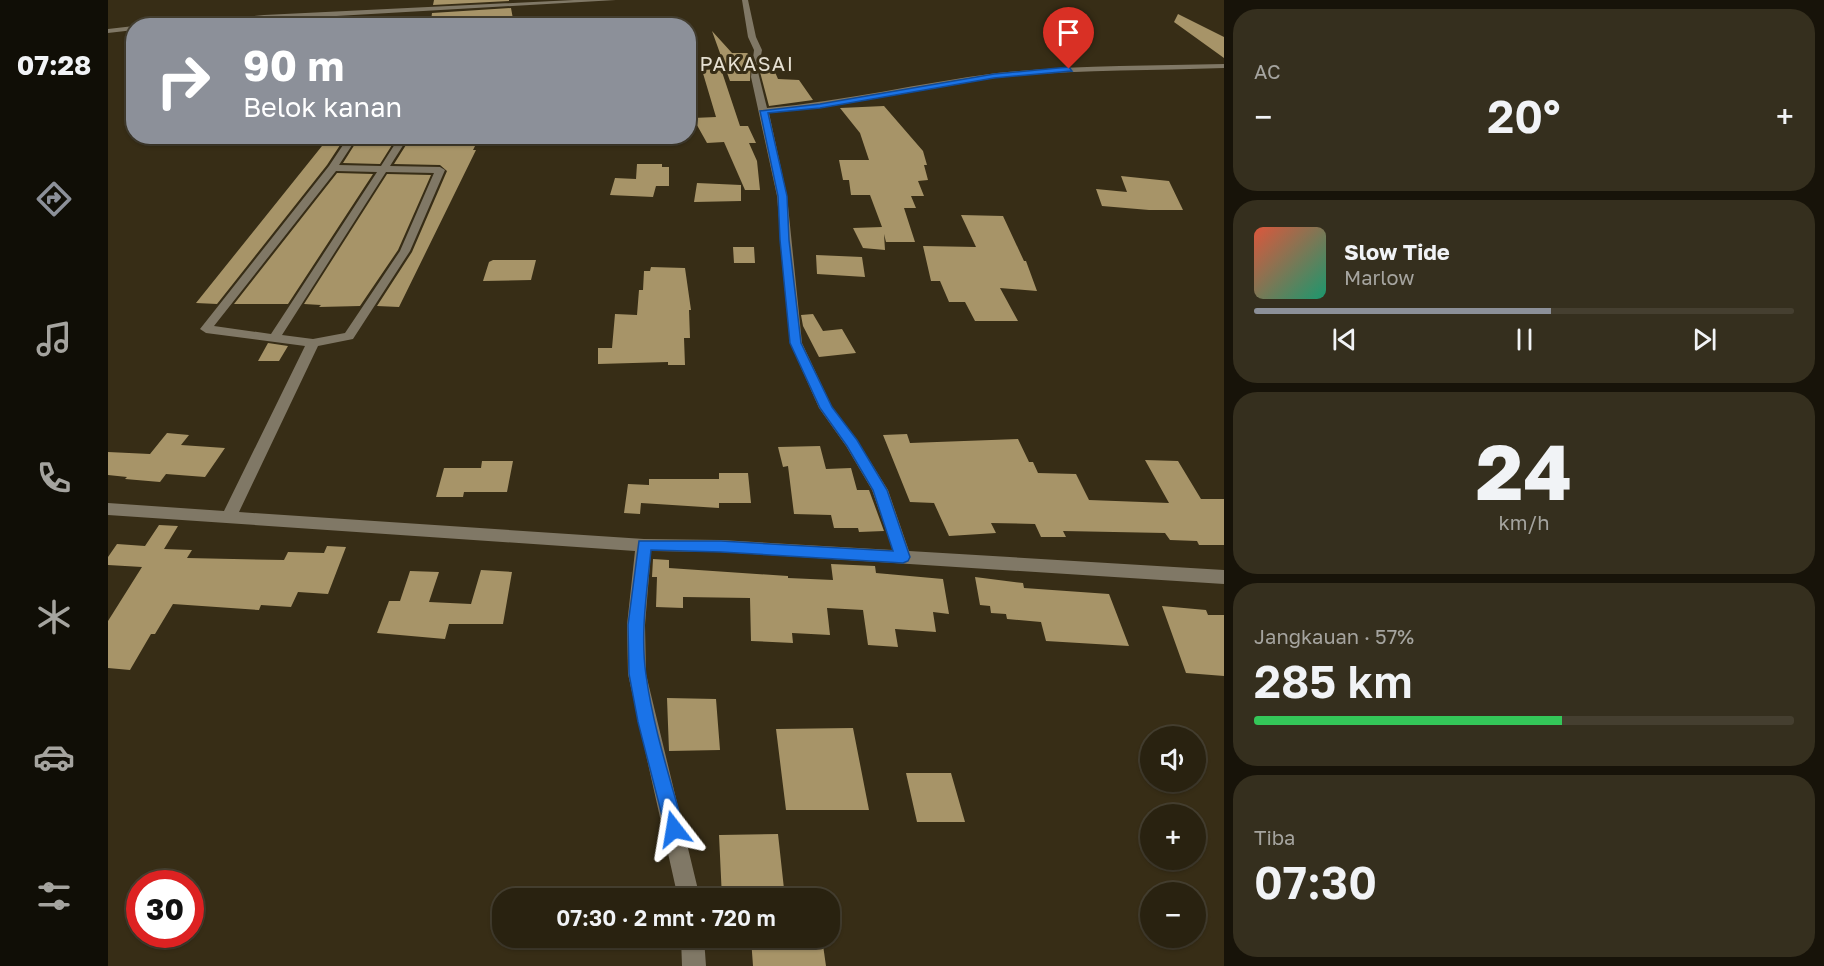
<!DOCTYPE html>
<html lang="id">
<head>
<meta charset="utf-8">
<style>
  :root { --surface:#292210; --page:#352f1e; --text:#f1f3f6; --muted:#a5a49f; --line:#453f30; --accent:#8c9099 }
  body { margin:0; font-family:"Golos Text",sans-serif; background:var(--page); color:var(--text); height:100vh; display:flex; flex-direction:column; font-size:22px; white-space:nowrap }
  * { box-sizing:border-box; margin:0 }
  p { font-size:20px; color:var(--muted) }
  .icon { flex:none; width:33px; height:33px; fill:none; stroke:currentColor; stroke-width:2; stroke-linecap:round; stroke-linejoin:round }
  .map { position:relative; flex:1; overflow:hidden }
  .sheet { display:flex; flex-direction:column; gap:9px; padding:9px; background:#171309; width:600px }
  .sheet>* { flex:none }
  .guide { position:absolute; left:18px; top:18px; width:570px; height:126px; border-radius:24px; box-shadow:0 2px 4px #0004,0 0 0 2px var(--line); background:#8c9099; color:#fff; overflow:hidden }
  .tools { position:absolute; left:1032px; top:726px; display:grid; gap:12px }
  .tools a { display:grid; place-items:center; width:66px; height:66px; border-radius:50%; background:var(--surface); box-shadow:0 2px 4px #0004,0 0 0 2px var(--line); font-size:30px }
  .speed { position:absolute; left:18px; top:870px; display:flex; gap:12px; font-size:30px; font-weight:700; text-align:center }
  .speed>* { display:grid; place-content:center; width:78px; height:78px; border-radius:50%; background:var(--surface); box-shadow:0 2px 4px #0004,0 0 0 2px var(--line); line-height:1 }
  .speed .limit { border:9px solid #d22; background:#fff; color:#111 }
  .pin { position:absolute; display:grid; place-items:center; width:51px; height:51px; color:#fff; margin:-62px -26px; border-radius:50% 50% 50% 0; rotate:-45deg; box-shadow:0 0 6px #0007 }
  .pin .icon { rotate:45deg }
  .me { position:absolute; width:66px; margin:-33px; rotate:346deg; stroke-linejoin:round; filter:drop-shadow(0 0 4px #0008) }
  .turn { display:flex; align-items:center; gap:21px; height:126px; padding:0 18px; font-size:27px }
  .turn .icon { width:78px; height:78px; stroke-width:2.5 }
  .turn b { display:block; font-size:42px; line-height:51px }
  .big { font-size:45px; font-weight:600; line-height:1.1 }
  .sheet .tile { flex:1; display:flex; flex-direction:column; justify-content:center; gap:9px; min-width:0; padding:0 21px; border-radius:24px; background:var(--page) }
  .sheet .dial { align-items:center; gap:0 }
  .dial b { font-size:78px; line-height:1 }
  .song { display:flex; align-items:center; gap:18px }
  .cover { width:72px; height:72px; border-radius:9px; background:linear-gradient(135deg,hsl(10 70% 55%),hsl(160 70% 35%)) }
  .played { height:6px; border-radius:3px; background:linear-gradient(90deg,var(--accent) 55%,var(--line) 55%) }
  .keys { display:flex; justify-content:space-around; direction:ltr }
  .heat { display:flex; justify-content:space-between; align-items:center; font-size:33px; direction:ltr }
  .charge { height:9px; border-radius:4px; background:linear-gradient(90deg,#34c759 57%,var(--line) 0) }
  .trip { position:absolute; left:384px; top:888px; width:348px; height:60px; border-radius:24px; background:var(--surface); box-shadow:0 2px 4px #0004,0 0 0 2px var(--line); font-weight:600; line-height:60px; text-align:center }
  main { display:flex; flex:1; min-height:0 }
  .tab-bar { display:flex; flex-direction:column; width:108px; justify-content:space-around; align-items:center; background:#100e06; color:var(--muted) }
  .tab-bar .icon { width:42px; height:42px }
  .tab-bar .on { color:var(--accent) }
  .tab-bar b { font-size:27px; color:var(--text) }
  .map>svg:first-child { display:block }
</style>
</head>
<body>
<main>
<nav class="tab-bar">
<b>07:28</b>
<svg class="icon on" aria-label="directions" viewBox="0 0 24 24"><path d="M12 3l9 9-9 9-9-9zM9 14v-3h6M13 9l2 2-2 2"/></svg>
<svg class="icon" aria-label="music" viewBox="0 0 24 24"><path d="M9 18V5l10-2v13"/><circle cx="6" cy="18" r="3"/><circle cx="16" cy="16" r="3"/></svg>
<svg class="icon" aria-label="phone" viewBox="0 0 24 24"><path d="M5 4h4l2 5-3 2q2 4 5 5l2-3 5 2v4C11 20 4 13 5 4z"/></svg>
<svg class="icon" aria-label="climate" viewBox="0 0 24 24"><path d="M12 3v18M4 7l16 10M4 17L20 7"/></svg>
<svg class="icon" aria-label="car" viewBox="0 0 24 24"><path d="M5 17H2v-5l4-1 3-4h7l3 4 3 1v5h-3M9 17h6M6 11h13"/><circle cx="7" cy="17" r="2"/><circle cx="17" cy="17" r="2"/></svg>
<svg class="icon" aria-label="filters" viewBox="0 0 24 24"><path d="M4 7h16M4 17h16"/><circle cx="9" cy="7" r="2"/><circle cx="15" cy="17" r="2"/></svg>
</nav>
<div class="map">
<svg width="1116" height="966" viewBox="0 0 1116 966">
  <rect width="100%" height="100%" fill="#372d16"/>
  <!-- building -->
  <path fill="#a79468" d="M326,0H401V1L325,5Z
    M403,8L405,19L369,23L323,21L324,13Z
    M1070,14L1116,37V58L1066,22Z
    M604,31L624,53H639L643,56L642,81H622Z
    M655,56H660L670,79L691,80L705,100L661,106L652,72Z
    M613,69L632,126H640L648,143H641L649,161L652,190H637L616,142L599,143L585,118L608,117L594,70Z
    M776,106L815,151L819,165H816L820,180L810,181L816,196H803L808,208H796L807,242H778L776,234L777,250L755,248L745,228L774,227L762,195H743L741,180H735L731,160H761L752,133L732,108Z
    M222,136H238L219,165L109,304L88,303Z
    M252,136H283L289,137L272,164L235,163Z
    M372,136L365,150H368L291,307L269,306L304,252L339,171L332,165L286,164L303,137Z
    M529,164H554V167H561V186H548L545,197L502,195L507,178L528,179Z
    M229,173L265,174L180,304H126Z
    M279,174L323,175L290,250L252,306L211,307L213,305L196,304Z
    M1013,176L1061,181L1075,210H1041L994,206L988,189L1019,192Z
    M589,183L633,185V201L586,202Z
    M853,215L895,216L916,261H918L929,291L892,288L910,321H867L857,302H841L832,281H823L815,246L868,247Z
    M625,247H646L647,263H626Z
    M708,255L754,257L757,277L709,274Z
    M385,260H428L423,280L375,281L381,262Z
    M543,267L577,268L583,310H581L582,338H576L577,365H560V362L490,364V348H504L507,314L529,315L531,290H535L536,271H542Z
    M705,314L715,331L734,329L748,353L711,357L695,326L693,315Z
    M160,343L180,346L171,361H150Z
    M59,433L81,435L73,445L117,448L97,477L58,474L52,482L17,479L19,477L0,475V452L42,454Z
    M799,434L802,443L910,439L921,462H925L930,473L968,474L981,500L1061,503L1037,460L1070,461L1093,499H1116V545H1091L1089,541L1062,540L1057,533L955,531L958,537H933L927,524L883,523L888,533L841,536L826,503L802,502L775,435Z
    M712,446L718,469L743,468L749,490H761L776,531L751,532L750,528H726L723,515L686,514L680,466L675,467L670,447Z
    M374,461H405L399,492H356L355,497H328L336,468H373Z
    M611,473H640L643,503H611V508L533,503L532,514L516,513L520,484L541,485V479H611Z
    M51,525L70,526L56,549L84,550L79,558L176,560L180,552L216,553L219,546L238,547L220,594L190,592L183,607L153,605L151,610L65,604L47,634H43L22,670L0,668V621L34,567L0,565V557L9,544L37,546Z
    M545,559L561,560V568L680,576V578L725,580L723,564L767,566L768,573L835,579L841,614L825,612L828,632L787,629L790,647L760,645L755,610L719,608L722,635L684,633L685,643L643,641L642,598L575,597V608L548,607L549,577H544Z
    M373,570L404,572L395,624H341L337,639L269,633L281,601H292L302,571L331,572L321,602L363,604Z
    M867,577L915,583L916,588L1001,594L1021,646L938,641L933,622L899,619L898,614L883,613L882,606L872,605Z
    M1054,606L1098,610L1100,615H1116V676L1078,673Z
    M559,698L608,699L612,750L561,751Z
    M745,728L761,810H678L668,729Z
    M798,773H843L857,822H809Z
    M670,834L677,898H614L611,835Z
    M643,938H714L718,966H645Z"/>
  <g fill="none" stroke-linecap="round" stroke-linejoin="round">
    <!-- minor -->
    <path fill="#807866" fill-rule="evenodd" d="M466,0H508L57,26L156,15Z
      M634,0H640L648,37L654,50L650,72L659,108C737,101 812,83 889,73C964,65 1040,66 1116,64V68C1040,71 963,69 887,78C811,88 737,106 661,113L679,196L694,343L724,407L749,440L780,490L801,551L1116,570V584L613,552L543,551L537,625L538,674L592,898H570L520,674L519,625L527,551L0,515V503L116,511L197,346L98,333L92,329L221,166L241,136H250L231,165L273,166L292,136H301L282,166L332,167L337,170L302,251L245,339L210,346L131,512L536,539L613,540L785,550L764,490L738,446L711,408L682,343L669,196L643,77L646,50L640,37ZM228,171L269,172L163,334L106,326ZM278,172L326,173L292,251L237,333L205,339L174,335Z
      M26,26V30L0,33V29Z
      M573,938H596L598,966H574Z"/>
  </g>
  <!-- route -->
  <path fill="#1a73e8" stroke="#114b97" stroke-width="1.5" d="M961,67L964,71L886,78L712,108L660,113L679,196L681,240L693,343L724,407L749,440L779,490L802,557L800,561L795,563L613,552L543,550C539,591 532,634 538,675C545,727 562,778 576,829L573,835L566,838L559,835L530,722L521,674L520,625L531,541H613L785,551L765,490L739,446L712,408L682,343L672,240L670,196L652,111L712,104L886,74Z"/>
  <g text-anchor="middle" dominant-baseline="central" stroke-width="6" stroke-linejoin="round" paint-order="stroke">
    <!-- far-quarter labels -->
    <g font-size="20" letter-spacing="1.5" fill="#e6e0d2" stroke="#372d16">
      <text x="639" y="63">PAKASAI</text>
    </g>
  </g>
</svg>
<div class="tools">
<a><svg class="icon" aria-label="sound" viewBox="0 0 24 24"><path d="M4 9h4l5-4v14l-5-4H4zM17 9q2 3 0 6"/></svg></a>
<a>+</a>
<a>−</a>
</div>
<div class="speed"><div class="limit">30</div></div>
<div class="pin" style="left:961px;top:69px;background:#d93025"><svg class="icon" aria-label="arrive" viewBox="0 0 24 24"><path d="M6 21V4h12l-3 4 3 4H6"/></svg></div>
<svg class="me" style="left:566px;top:829px" viewBox="-20 -20 40 40"><path d="M0-17L14 15 0 8-14 15z" fill="#1a73e8" stroke="#fff" stroke-width="4"/></svg>
<div class="trip">07:30 · 2 mnt · 720 m</div>
<div class="guide">
<div class="turn"><svg class="icon" aria-label="right" viewBox="0 0 24 24"><path d="M7 20v-9h11M14 6l5 5-5 5"/></svg><div><b>90 m</b>Belok kanan</div></div>
</div>
</div>
<section class="sheet">
<div class="tile"><p>AC</p>
<div class="heat"><a>−</a><b class="big">20°</b><a>+</a></div>
</div>
<div class="tile">
<div class="song"><i class="cover"></i><div><b>Slow Tide</b><p>Marlow</p></div></div>
<div class="played"></div>
<div class="keys"><svg class="icon" aria-label="previous" viewBox="0 0 24 24"><path d="M18 5L8 12l10 7zM5 5v14"/></svg><svg class="icon" aria-label="pause" viewBox="0 0 24 24"><path d="M8 5v14M16 5v14"/></svg><svg class="icon" aria-label="next" viewBox="0 0 24 24"><path d="M6 5l10 7-10 7zM19 5v14"/></svg></div>
</div>
<div class="tile dial"><b>24</b><p>km/h</p></div>
<div class="tile"><p>Jangkauan · 57%</p><b class="big">285 km</b><div class="charge"></div></div>
<div class="tile"><p>Tiba</p><b class="big">07:30</b></div>
</section>
</main>
</body>
</html>
